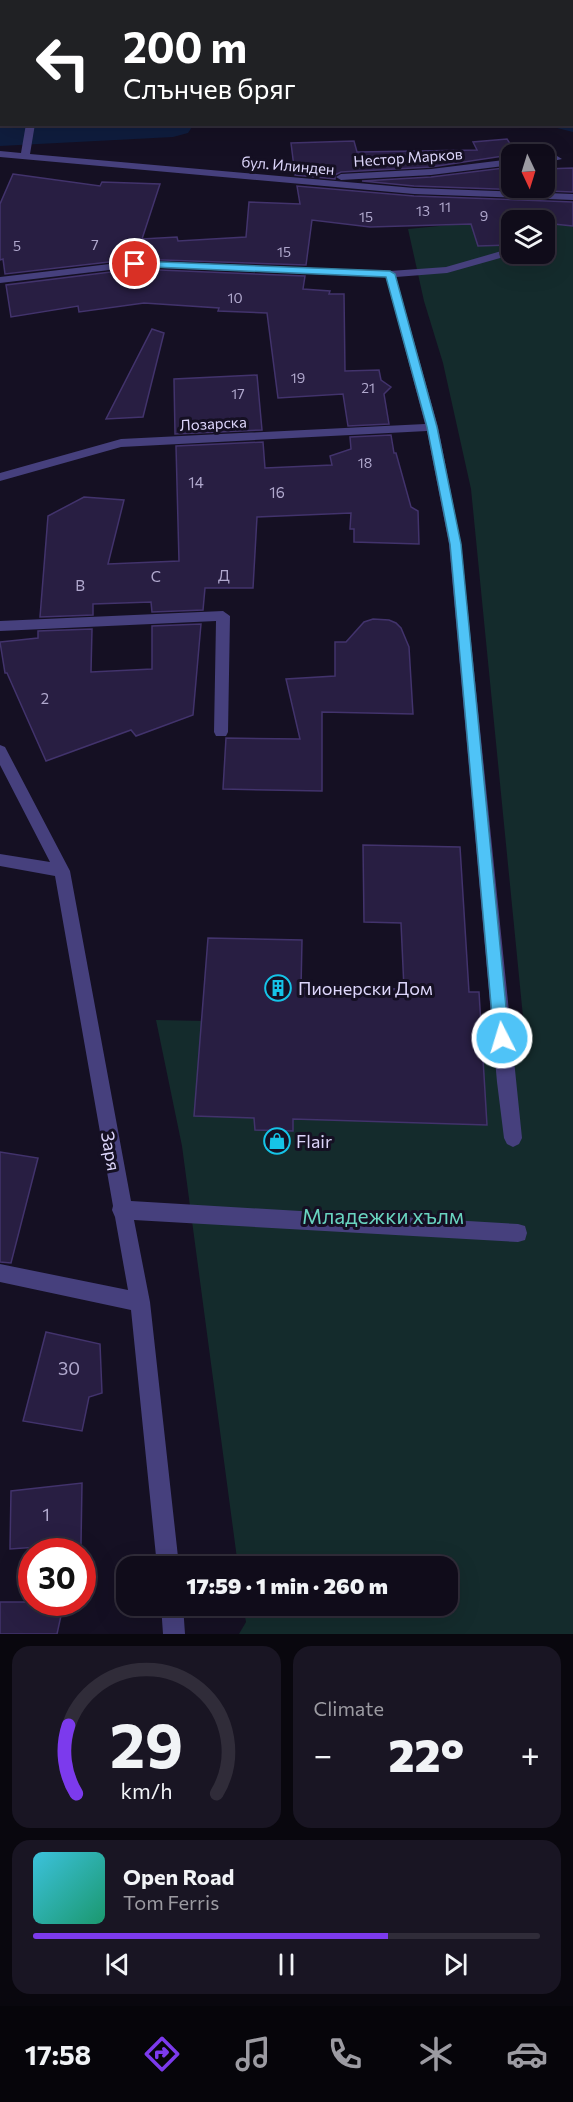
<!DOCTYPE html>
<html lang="en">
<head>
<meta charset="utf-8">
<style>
  :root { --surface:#100c1a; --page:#191523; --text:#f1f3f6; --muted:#9c9ba2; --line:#302c39; --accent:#7c3aed }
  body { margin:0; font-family:Commissioner,sans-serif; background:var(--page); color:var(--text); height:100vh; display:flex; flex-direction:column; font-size:22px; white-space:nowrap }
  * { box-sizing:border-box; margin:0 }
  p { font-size:20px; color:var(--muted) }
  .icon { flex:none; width:33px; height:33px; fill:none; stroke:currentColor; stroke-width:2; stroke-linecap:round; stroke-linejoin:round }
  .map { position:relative; height:1634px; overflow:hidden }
  .details { display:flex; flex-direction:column; gap:12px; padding:12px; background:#09070e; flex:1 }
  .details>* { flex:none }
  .hud { position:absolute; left:0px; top:0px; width:573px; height:126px; box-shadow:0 6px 24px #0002,0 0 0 2px var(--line); background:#202124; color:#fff; overflow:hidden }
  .needle { width:39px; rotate:176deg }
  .buttons { position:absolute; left:501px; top:144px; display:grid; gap:12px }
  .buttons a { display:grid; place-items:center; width:54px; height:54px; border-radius:12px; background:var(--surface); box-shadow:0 6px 24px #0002,0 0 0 2px var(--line); font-size:30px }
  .speed { position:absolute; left:18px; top:1538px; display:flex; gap:12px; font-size:30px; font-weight:700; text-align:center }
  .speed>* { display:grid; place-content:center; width:78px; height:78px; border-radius:50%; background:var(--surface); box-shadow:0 6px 24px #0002,0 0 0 2px var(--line); line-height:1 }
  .speed .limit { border:9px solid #d22; background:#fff; color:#111 }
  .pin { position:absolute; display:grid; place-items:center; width:51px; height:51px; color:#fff; margin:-26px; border:3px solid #fff; border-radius:50%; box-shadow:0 2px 6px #0007 }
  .me { position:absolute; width:66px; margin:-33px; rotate:355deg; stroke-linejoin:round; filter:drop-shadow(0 0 4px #0008) }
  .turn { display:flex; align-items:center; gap:21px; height:126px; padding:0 24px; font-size:27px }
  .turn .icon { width:78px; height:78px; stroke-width:2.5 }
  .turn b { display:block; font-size:42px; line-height:51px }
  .big { font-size:45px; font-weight:800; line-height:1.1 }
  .details .widget { flex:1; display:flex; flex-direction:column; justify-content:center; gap:9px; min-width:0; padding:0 21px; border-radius:18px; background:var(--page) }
  .details .dial { align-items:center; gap:0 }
  .dial svg { height:156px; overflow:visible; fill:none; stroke:var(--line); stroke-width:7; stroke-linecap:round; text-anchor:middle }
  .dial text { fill:var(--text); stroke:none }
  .song { display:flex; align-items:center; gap:18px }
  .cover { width:72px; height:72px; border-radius:9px; background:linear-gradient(135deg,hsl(190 70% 55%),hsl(160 70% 35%)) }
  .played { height:6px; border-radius:3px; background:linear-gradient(90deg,var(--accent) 70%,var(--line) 70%) }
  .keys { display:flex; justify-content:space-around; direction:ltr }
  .heat { display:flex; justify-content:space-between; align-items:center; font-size:33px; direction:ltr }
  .details .tiles { flex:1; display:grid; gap:12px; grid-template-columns:1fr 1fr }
  .widget:last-child { grid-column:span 2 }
  .trip { position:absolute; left:116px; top:1556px; width:342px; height:60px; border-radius:18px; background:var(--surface); box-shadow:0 6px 24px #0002,0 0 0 2px var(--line); font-weight:800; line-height:60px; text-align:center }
  .tabs { display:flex; height:96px; justify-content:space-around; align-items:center; background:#06050a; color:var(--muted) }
  .tabs .icon { width:42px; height:42px }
  .tabs .current { color:var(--accent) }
  .tabs b { font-size:27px; color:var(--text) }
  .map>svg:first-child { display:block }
</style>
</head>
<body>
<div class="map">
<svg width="573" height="1634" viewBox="0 0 573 1634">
  <rect width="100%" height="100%" fill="#151023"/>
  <!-- green -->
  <path fill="#142b2c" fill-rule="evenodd" d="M573,206V1634H239L246,1622L243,1605H447V1566H238L182,1146L156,1020L524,1027L471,489L443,363L424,301L408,229L460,224ZM512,220H544V254H512Z"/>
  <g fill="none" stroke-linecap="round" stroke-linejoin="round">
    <!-- river -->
    <path fill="#0f1d3e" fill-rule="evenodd" d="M573,106V132L557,128L555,124H572Z
      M0,120L2,124H194L188,133L173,137L0,146Z"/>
  </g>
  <!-- building -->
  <path fill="#281e42" stroke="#42336c" stroke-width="1.5" d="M507,139L517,154L431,167L341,172L335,175V179L295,175L291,143L354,141L357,152L477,150L473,142Z
    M512,167V188H544V169L573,168V192L414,186L362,181L431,177Z
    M13,174L100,186L102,182L160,184L142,239L177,237L178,241L246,237L249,202L300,204L297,186L414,196L573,202V226L544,223V220H512V245L478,246L471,224L370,227L312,220L306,265L135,259L5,274L3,259L0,260V204Z
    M135,269L305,276L303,289L330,291L329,294H344L345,371L379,370L381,380L391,387L384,394L389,424L348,426L343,394L278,398L267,313L218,311L219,308L144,303L79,312L78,306L11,317L6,285Z
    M152,329L164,333L143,417L106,419Z
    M257,375L262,430L175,434L174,379Z
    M391,435L394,453H396L411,507L418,511L419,544L354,542V529H350L351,513L257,517L253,588H205L203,610L152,612L151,602L93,604V615L40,617L48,516L84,497L124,500L108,564L179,561L176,446L263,442L265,468L332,465L330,456L351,449L350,437Z
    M373,619L389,620L396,623L401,628L409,647L413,714L322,712V791L223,789L226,738L300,739L286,679L335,676V642H346L364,622Z
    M201,624L193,715L136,736L131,730L46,761L7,673H5L0,642L38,638V631L92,629L91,672L152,669V626Z
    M363,845L460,847L469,992H479L487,1125L293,1119V1131L255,1130L254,1118L194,1116L208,938L302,940L301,988L404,989L401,923L364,922Z
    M0,1152L38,1158L11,1263L0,1262Z
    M46,1332L100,1344L102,1393L89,1397L82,1431L23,1421Z
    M82,1483L81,1544L10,1549L11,1491Z
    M0,1602H64L57,1634H0Z"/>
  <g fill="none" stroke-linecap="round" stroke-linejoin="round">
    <!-- street -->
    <path fill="#46407d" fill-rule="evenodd" d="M572,74H573V80L572,79Z
      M0,87H2V93H0Z
      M2,113V119L0,120V114Z
      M26,124H35L30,154L414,188L573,194V200L414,194L0,157V151L21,153Z
      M544,157L557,156L562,159L544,163Z
      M512,159V165L431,175L341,180L336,177L341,174L431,169Z
      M512,248V254H514L447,273L396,277L438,427L461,544L522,1138L519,1144L513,1147L507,1144L504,1138L497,1082L449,544L427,431L121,447L0,481V473L121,439L425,424L386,277L135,267L0,283V277L135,261L390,271L446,267Z
      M223,611L230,616L228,732L226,736H216L214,732L216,621L0,631V621Z
      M0,745L5,747L70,871L131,1201L518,1224L525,1226L527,1233L525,1240L518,1242L134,1220L150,1302L179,1566H157L131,1310L0,1282V1264L128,1290L115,1217L112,1210L113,1206L55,876L0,866V854L50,862L0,765Z
      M161,1605H183L185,1634H163Z"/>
  </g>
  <!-- route -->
  <path fill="#4fc3f7" stroke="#337fa1" stroke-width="1.5" d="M135,261L390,271L395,274L437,427L461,544L509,1038L507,1043L502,1045L496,1043L494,1038L450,544L427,427L386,277L131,266V262Z"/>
  <!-- icons -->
  <defs>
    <g id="building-ring" transform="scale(1.35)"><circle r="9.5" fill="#151023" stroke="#16c4e7" stroke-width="1.5"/><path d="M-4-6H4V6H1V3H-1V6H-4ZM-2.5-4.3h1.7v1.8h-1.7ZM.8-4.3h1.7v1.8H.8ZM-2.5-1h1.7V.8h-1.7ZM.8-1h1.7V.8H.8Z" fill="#16c4e7"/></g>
    <g id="shop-ring" transform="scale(1.35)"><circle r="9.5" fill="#151023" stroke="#16c4e7" stroke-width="1.5"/><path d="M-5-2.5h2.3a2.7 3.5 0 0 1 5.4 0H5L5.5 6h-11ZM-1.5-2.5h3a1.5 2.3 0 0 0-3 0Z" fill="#16c4e7"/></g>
  </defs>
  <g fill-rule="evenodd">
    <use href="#building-ring" x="278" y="988"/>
    <use href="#shop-ring" x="277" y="1141"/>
  </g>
  <g text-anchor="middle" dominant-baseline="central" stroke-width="6" stroke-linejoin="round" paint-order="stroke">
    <!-- far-number labels -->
    <g font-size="14" fill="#b0a8cd">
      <text x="445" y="206">11</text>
      <text x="423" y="210">13</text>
      <text x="484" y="215">9</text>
      <text x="366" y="216">15</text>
      <text x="95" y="244">7</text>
      <text x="17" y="245">5</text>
      <text x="284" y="251">15</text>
      <text x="235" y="297">10</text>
      <text x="298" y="377">19</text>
      <text x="368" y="387">21</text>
      <text x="238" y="393">17</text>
      <text x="365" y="462">18</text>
    </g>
    <!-- far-street labels -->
    <g font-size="15" fill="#ddd6fb" stroke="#151023">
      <text transform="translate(408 157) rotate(-4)">Нестор Марков</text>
      <text transform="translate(288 165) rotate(5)">бул. Илинден</text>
      <text transform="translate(213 423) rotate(-3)">Лозарска</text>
    </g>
    <!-- number labels -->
    <g font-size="15" fill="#b0a8cd">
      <text x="196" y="482">14</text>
      <text x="277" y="492">16</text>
      <text x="224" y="575">Д</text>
      <text x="156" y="576">C</text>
      <text x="80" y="585">В</text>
      <text x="45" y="698">2</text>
    </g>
    <!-- poi labels -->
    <g font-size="18" fill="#ddd6fb" stroke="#151023" text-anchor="start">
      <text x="298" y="988">Пионерски Дом</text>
      <text x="296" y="1141">Flair</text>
    </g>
    <!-- street labels -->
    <g font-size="18" fill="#ddd6fb" stroke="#151023">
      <text transform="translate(111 1151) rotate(80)">Заря</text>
    </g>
    <!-- near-number labels -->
    <g font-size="18" fill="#b0a8cd">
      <text x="69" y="1368">30</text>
      <text x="46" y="1514">1</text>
    </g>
    <!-- near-park labels -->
    <g font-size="21" fill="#69d4c0" stroke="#151023">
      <text x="383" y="1215">Младежки хълм</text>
    </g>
  </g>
</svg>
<div class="buttons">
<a><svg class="needle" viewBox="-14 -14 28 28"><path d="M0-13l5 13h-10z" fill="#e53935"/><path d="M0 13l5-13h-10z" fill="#9c9ba2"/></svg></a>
<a><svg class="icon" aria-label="layers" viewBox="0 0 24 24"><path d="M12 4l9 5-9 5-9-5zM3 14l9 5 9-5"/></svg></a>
</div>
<div class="speed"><div class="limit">30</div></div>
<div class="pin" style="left:135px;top:264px;background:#d93025"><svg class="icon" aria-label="arrive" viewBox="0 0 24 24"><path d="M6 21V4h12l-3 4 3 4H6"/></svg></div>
<svg class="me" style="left:502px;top:1038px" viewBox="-20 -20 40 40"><circle r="17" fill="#4fc3f7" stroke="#fff" stroke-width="3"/><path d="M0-11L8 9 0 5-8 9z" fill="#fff"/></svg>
<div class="trip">17:59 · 1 min · 260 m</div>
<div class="hud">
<div class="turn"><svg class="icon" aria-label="left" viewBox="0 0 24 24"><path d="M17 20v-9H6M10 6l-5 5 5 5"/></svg><div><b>200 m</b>Слънчев бряг</div></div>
</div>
</div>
<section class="details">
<div class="tiles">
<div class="widget dial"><svg viewBox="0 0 100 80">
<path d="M14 69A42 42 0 1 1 86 69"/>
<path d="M14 69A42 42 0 0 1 10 34" stroke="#7c3aed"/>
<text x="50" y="56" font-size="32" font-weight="700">29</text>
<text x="50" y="72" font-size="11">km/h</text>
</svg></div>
<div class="widget"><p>Climate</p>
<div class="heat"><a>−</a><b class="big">22°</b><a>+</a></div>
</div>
<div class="widget">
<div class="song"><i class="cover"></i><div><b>Open Road</b><p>Tom Ferris</p></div></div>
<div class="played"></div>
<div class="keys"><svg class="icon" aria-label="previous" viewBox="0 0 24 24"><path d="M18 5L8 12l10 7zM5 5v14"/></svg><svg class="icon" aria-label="pause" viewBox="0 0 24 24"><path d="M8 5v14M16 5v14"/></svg><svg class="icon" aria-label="next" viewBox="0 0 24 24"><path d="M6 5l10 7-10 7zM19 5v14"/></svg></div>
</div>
</div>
</section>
<nav class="tabs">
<b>17:58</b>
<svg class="icon current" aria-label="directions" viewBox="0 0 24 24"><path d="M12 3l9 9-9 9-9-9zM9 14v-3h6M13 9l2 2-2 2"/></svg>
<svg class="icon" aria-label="music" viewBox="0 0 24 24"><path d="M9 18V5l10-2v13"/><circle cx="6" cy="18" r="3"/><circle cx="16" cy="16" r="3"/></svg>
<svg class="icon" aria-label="phone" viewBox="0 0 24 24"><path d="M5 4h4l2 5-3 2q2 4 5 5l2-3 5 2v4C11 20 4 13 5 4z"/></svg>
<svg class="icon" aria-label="climate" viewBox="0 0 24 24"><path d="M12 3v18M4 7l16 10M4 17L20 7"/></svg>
<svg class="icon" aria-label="car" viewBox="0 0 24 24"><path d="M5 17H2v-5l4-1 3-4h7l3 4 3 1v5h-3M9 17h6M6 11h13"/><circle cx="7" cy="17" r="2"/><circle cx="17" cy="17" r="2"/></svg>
</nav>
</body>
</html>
